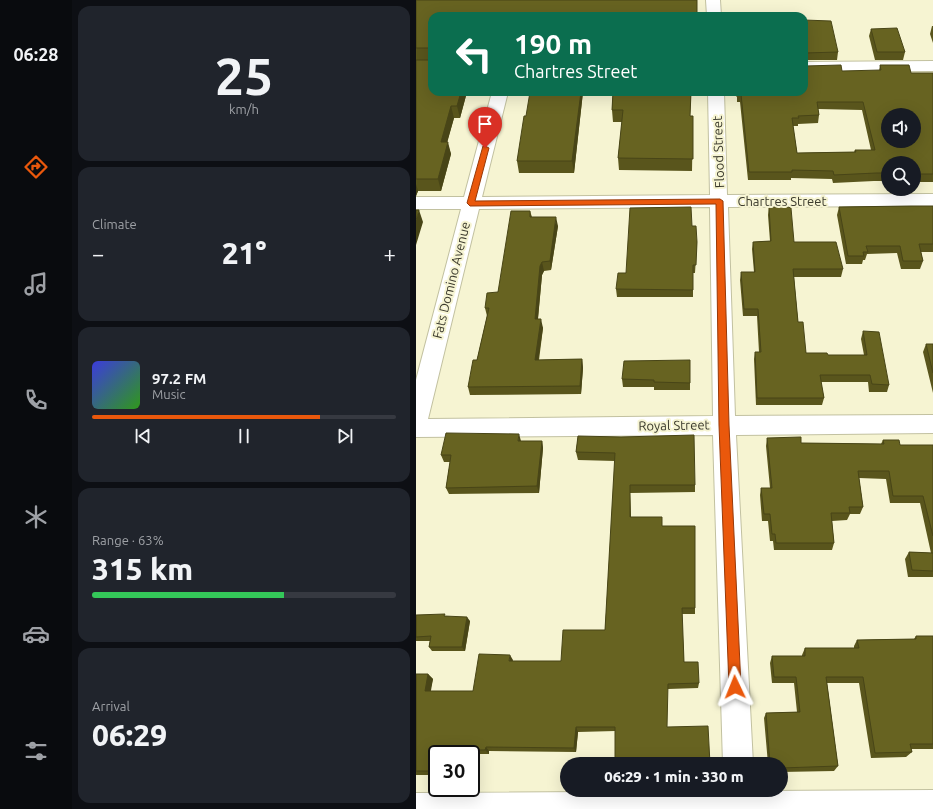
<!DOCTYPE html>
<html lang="en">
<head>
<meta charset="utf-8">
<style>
  :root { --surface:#171b24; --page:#20242c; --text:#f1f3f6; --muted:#9ea1a6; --line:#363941; --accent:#ea580c }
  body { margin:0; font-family:Ubuntu,sans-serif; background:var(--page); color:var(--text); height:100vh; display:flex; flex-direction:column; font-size:15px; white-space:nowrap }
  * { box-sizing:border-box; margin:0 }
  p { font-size:13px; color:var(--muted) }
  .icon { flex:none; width:22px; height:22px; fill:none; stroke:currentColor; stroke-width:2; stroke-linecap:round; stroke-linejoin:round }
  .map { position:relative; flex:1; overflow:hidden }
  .panel { display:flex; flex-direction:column; gap:6px; padding:6px; background:#0d0f14; width:344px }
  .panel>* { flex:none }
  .banner { position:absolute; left:12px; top:12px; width:380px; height:84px; border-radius:12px; box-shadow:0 4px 16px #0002; background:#0b6e4f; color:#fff; overflow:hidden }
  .tools { position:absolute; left:465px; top:108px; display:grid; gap:8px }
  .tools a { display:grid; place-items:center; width:40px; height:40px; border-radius:50%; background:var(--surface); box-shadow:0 4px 16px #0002; font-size:20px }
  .speed { position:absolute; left:12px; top:745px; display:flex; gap:8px; font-size:20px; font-weight:700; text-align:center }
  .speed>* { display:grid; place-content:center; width:52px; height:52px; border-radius:50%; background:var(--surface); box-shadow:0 4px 16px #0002; line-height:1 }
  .speed .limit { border:2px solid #111; border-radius:6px; background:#fff; color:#111 }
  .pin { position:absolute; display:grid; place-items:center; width:34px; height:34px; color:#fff; margin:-41px -17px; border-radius:50% 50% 50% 0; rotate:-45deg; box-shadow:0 0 4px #0007 }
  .pin .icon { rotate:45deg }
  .me { position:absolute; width:44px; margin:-22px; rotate:358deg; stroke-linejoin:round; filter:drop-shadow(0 0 3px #0008) }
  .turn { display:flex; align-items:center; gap:14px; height:84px; padding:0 20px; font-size:18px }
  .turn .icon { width:52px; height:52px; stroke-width:2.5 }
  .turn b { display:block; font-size:28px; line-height:34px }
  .big { font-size:30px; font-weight:800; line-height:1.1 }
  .panel .widget { flex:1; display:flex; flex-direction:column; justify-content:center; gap:6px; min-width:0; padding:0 14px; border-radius:12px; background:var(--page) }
  .panel .dial { align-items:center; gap:0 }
  .dial b { font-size:52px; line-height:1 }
  .song { display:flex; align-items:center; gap:12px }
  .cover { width:48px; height:48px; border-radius:6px; background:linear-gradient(135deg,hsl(240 70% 55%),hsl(110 70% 35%)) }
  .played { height:4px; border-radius:2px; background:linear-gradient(90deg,var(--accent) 75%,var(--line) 75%) }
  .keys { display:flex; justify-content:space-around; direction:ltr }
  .heat { display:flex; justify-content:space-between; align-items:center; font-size:22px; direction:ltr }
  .charge { height:6px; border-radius:3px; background:linear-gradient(90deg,#34c759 63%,var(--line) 0) }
  .trip { position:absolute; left:144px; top:757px; width:228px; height:40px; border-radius:20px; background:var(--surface); box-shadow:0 4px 16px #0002; font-weight:800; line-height:40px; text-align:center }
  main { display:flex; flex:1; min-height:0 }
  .tab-bar { display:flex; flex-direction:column; width:72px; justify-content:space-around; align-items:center; background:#090b0e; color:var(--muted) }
  .tab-bar .icon { width:28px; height:28px }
  .tab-bar .selected { color:var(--accent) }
  .tab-bar b { font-size:18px; color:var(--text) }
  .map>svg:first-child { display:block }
</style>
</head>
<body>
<main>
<nav class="tab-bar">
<b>06:28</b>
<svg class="icon selected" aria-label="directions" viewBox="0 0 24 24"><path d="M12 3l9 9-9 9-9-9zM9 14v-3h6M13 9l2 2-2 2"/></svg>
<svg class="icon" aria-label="music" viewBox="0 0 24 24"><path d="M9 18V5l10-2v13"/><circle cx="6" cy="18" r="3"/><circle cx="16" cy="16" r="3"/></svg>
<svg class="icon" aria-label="phone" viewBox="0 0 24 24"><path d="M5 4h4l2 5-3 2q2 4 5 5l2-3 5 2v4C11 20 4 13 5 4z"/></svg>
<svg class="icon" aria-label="climate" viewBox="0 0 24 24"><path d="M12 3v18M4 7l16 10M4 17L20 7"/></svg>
<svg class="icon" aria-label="car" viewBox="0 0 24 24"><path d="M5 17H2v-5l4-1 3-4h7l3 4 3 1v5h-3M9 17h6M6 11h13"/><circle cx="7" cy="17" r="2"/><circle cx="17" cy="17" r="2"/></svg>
<svg class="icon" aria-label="filters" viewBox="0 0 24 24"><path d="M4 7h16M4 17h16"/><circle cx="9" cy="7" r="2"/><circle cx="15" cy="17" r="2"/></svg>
</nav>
<section class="panel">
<div class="widget dial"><b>25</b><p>km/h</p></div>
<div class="widget"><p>Climate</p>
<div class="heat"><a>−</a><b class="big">21°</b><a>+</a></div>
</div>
<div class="widget">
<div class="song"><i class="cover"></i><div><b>97.2 FM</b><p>Music</p></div></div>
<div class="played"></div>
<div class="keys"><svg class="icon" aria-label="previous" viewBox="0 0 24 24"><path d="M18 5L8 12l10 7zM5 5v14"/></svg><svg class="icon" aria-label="pause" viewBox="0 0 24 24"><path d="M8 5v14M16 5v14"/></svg><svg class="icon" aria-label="next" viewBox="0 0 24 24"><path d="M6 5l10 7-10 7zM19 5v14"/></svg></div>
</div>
<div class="widget"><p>Range · 63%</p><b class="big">315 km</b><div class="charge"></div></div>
<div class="widget"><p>Arrival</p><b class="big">06:29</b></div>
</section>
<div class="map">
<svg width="517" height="809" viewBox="0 0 517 809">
  <rect width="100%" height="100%" fill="#f6f4d2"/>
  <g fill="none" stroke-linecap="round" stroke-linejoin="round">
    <!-- minor casing -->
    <g stroke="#c2c1a0" stroke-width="2">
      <path id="minor" d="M290,0H304L305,16H291Z
        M517,61V71L388,72V62Z
        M76,92H92L66,197L294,195L292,92H308L311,195L517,194V206L312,207L319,416L517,415V433L320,435L337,764H307L297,435L0,437V380L45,209H0V197H48ZM294,207L297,416L12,419L63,209Z
        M517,790V809H0V793Z"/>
    </g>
    <!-- minor -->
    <use href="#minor" fill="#fff" fill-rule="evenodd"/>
  </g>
  <!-- wall -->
  <path fill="#59551c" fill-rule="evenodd" d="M0,0L16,16V92H51L44,118H38L31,142L35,154L25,191H2L0,196Z
    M388,20L422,52L421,60H388Z
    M516,26H517V43L514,34Z
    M455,29L489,52L487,60H459L453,36Z
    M464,65L495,73H517V182H498V163H472V181H458L417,183L416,179L375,178V180H332L324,102H321V97L316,92H388L389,66L426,71H463ZM402,109L446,110L455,150H439L438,152L381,153L377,126H382V124L402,123L403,115Z
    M167,92L158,173H103L101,161L110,116Z
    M195,92H275L274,116H277L276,171L203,170L202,158L206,122H197L196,110L197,92Z
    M517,206V252H505L507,261L504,269H485L481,253L451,254L449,260H447L446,264H430L421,215L423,207Z
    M353,207L378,242L427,269L425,277H378L382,322L390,353L412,355H448L445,339L447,331L473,385L471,392H453L452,382H405L408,398L406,405H340L338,359L339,352H343L341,316H327L324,280L325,272H338L336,249L337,242L354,241L352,215Z
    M114,211L116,217L142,226L135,270L128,271L126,275L122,319L127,328L123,360L166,359L167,368L165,394L54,395L52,387L61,360L71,316L69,308L82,292Z
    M276,226L281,242L279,273H277V297H201L200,289L210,273Z
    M510,344H517V393L507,352Z
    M274,360V390H238V387H207L206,379Z
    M162,436L279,485V492L214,493L215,517L246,526L279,608V614H266L268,662L283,683L282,688L252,689L199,731L162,732L160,752L73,751V754H21V775H0V674H12L17,679L14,691H57L97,660L96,661H145L189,630L199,461L162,460L160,452Z
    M351,438L385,443L465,444L467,440L484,445H517V577H492L489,559L493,552L515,553L504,503H474L470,479L443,478L447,507L444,514H434L431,520L416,521L418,543L416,550H358L357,541H354L352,521H346L344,495L345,488H354L350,446Z
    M105,441H126L127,448L123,493L33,494L30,488L34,462H28L25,455Z
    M0,615L30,616L54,621L49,651H16L13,647L14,641H0Z
    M500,636H517V749H495L496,752L490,757L455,758L443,683H411L422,766L418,771L365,772V764H352L348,718L350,713L381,712L378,683H356L354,663L356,656H386V655L389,648H438V646L441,640L498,639Z"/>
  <!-- shaded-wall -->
  <path fill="#484517" d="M45,92H51L44,118L41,106Z
    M165,92H167L158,173L156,161Z
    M35,106L38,118L28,154L25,142Z
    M32,142L35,154L25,191L22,179Z
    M0,184L2,191L0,196Z
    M3,210L7,222L0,245V220Z
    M140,217L142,226L135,270L134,261Z
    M126,262L128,271L126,275L121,328L119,319L124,266Z
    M125,319L127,328L121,368L119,360Z
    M166,359L167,368L165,394L164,386Z
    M103,434L105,441H102Z
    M126,441L127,448L123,493L121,486Z
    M214,485V493L215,524L214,517Z
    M51,617L54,621L49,651L46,647Z
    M94,655L97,660L96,666L93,661Z
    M12,674L17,679L14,696L9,691Z
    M160,727L162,732L160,752L158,748Z
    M70,747L73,751V754L69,750Z
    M43,750L47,754H42Z"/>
  <!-- building -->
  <path fill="#676321" stroke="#484517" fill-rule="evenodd" d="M0,0H281V16H16V92H45L41,106H35L25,142H32L22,179H0V60H14V48H0Z
    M388,20L415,21L422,52L389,53L388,54Z
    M481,28L489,52H461L455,29Z
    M388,65L389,66L425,65L426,71L465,70L464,65H493L495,73H517V174H498V163H472V173H460L418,175L417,171L376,170V172H333L325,94H322V92H388ZM401,102H447L459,150H439L440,152L381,153L376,118H383L382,116L403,115ZM472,115H498V141H472Z
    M114,92H165L156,161H101L108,116H110Z
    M197,92H275L274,116H277V159L202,158L207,110H196Z
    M495,206H517V244H503L507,261H487L484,246H450L452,252H447L448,256H432L423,207Z
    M275,207L276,226H280L281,242L280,265H277V290L200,289L202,273H210L214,208Z
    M353,207H372L375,208L378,242H420L427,269H377L382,322H387L390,353H411L412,355H451L447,331L463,332L473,385L456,384L454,375H404L408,398H341L339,352H345L342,309H328L325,272H339L337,242L355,241Z
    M0,210H3L0,220Z
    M95,211H114V217H140L134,261L126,262L124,266L119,319H125L119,360L166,359L164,386L52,387L57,360H61L73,308H69L71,293L82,292Z
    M510,344H517V373Z
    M274,360V383L238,382V380L206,379L208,361Z
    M30,433L103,434L102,441H126L121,486L30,488L35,455H25Z
    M278,435L279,485H214V517H246V526H279V608H266L268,662H282L283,683L252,684L251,727L292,726L294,764H199V727H160L158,748L70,747L69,750H43L42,754H21V771H0V674H12L9,691H57L63,654L94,655L93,661H145L147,630H189L199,453L160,452L162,436L205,437Z
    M385,437V443L468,444L467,440H483L484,445H517V536L507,496H477L473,471H442L447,507H433L434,513H415L418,543H360L359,534H356L354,514H348L345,488H356L351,438Z
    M493,552L517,553V571L496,570Z
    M29,614L28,616L51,617L46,647H13L15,636L0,637V615Z
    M500,636H517V744H494L496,752L459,753L447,677H410L422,766L365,768V764H354L350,713L384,712L380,677H358L356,656H389V648H443L441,640L500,639Z"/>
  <!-- route -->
  <path fill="#ea580c" stroke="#983908" d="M67,146H69L73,148L59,201L304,199L307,201L313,425L325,687L323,691L319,693L315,691L313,687L303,425L300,204L54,206L51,203Z"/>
  <g text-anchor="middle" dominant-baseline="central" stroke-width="4" stroke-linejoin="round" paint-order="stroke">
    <!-- street labels -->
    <g font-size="13" fill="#3b3a2d" stroke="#f6f4d2">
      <text transform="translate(302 152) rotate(-92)">Flood Street</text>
      <text x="366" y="201">Chartres Street</text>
      <text transform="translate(35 280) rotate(-76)">Fats Domino Avenue</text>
      <text transform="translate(258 425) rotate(-1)">Royal Street</text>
    </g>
  </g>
</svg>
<div class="tools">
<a><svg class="icon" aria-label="sound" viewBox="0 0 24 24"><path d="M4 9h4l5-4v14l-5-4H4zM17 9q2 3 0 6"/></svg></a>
<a><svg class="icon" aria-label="search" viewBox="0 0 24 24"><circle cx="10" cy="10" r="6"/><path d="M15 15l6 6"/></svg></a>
</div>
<div class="speed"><div class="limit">30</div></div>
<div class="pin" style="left:69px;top:148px;background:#d93025"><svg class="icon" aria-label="arrive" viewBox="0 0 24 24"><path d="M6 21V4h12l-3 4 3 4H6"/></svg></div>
<svg class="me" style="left:319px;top:687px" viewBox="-20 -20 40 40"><path d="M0-17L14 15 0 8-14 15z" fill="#ea580c" stroke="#fff" stroke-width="4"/></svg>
<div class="trip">06:29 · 1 min · 330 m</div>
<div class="banner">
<div class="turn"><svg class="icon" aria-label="left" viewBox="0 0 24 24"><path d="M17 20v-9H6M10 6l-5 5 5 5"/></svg><div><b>190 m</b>Chartres Street</div></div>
</div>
</div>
</main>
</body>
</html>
